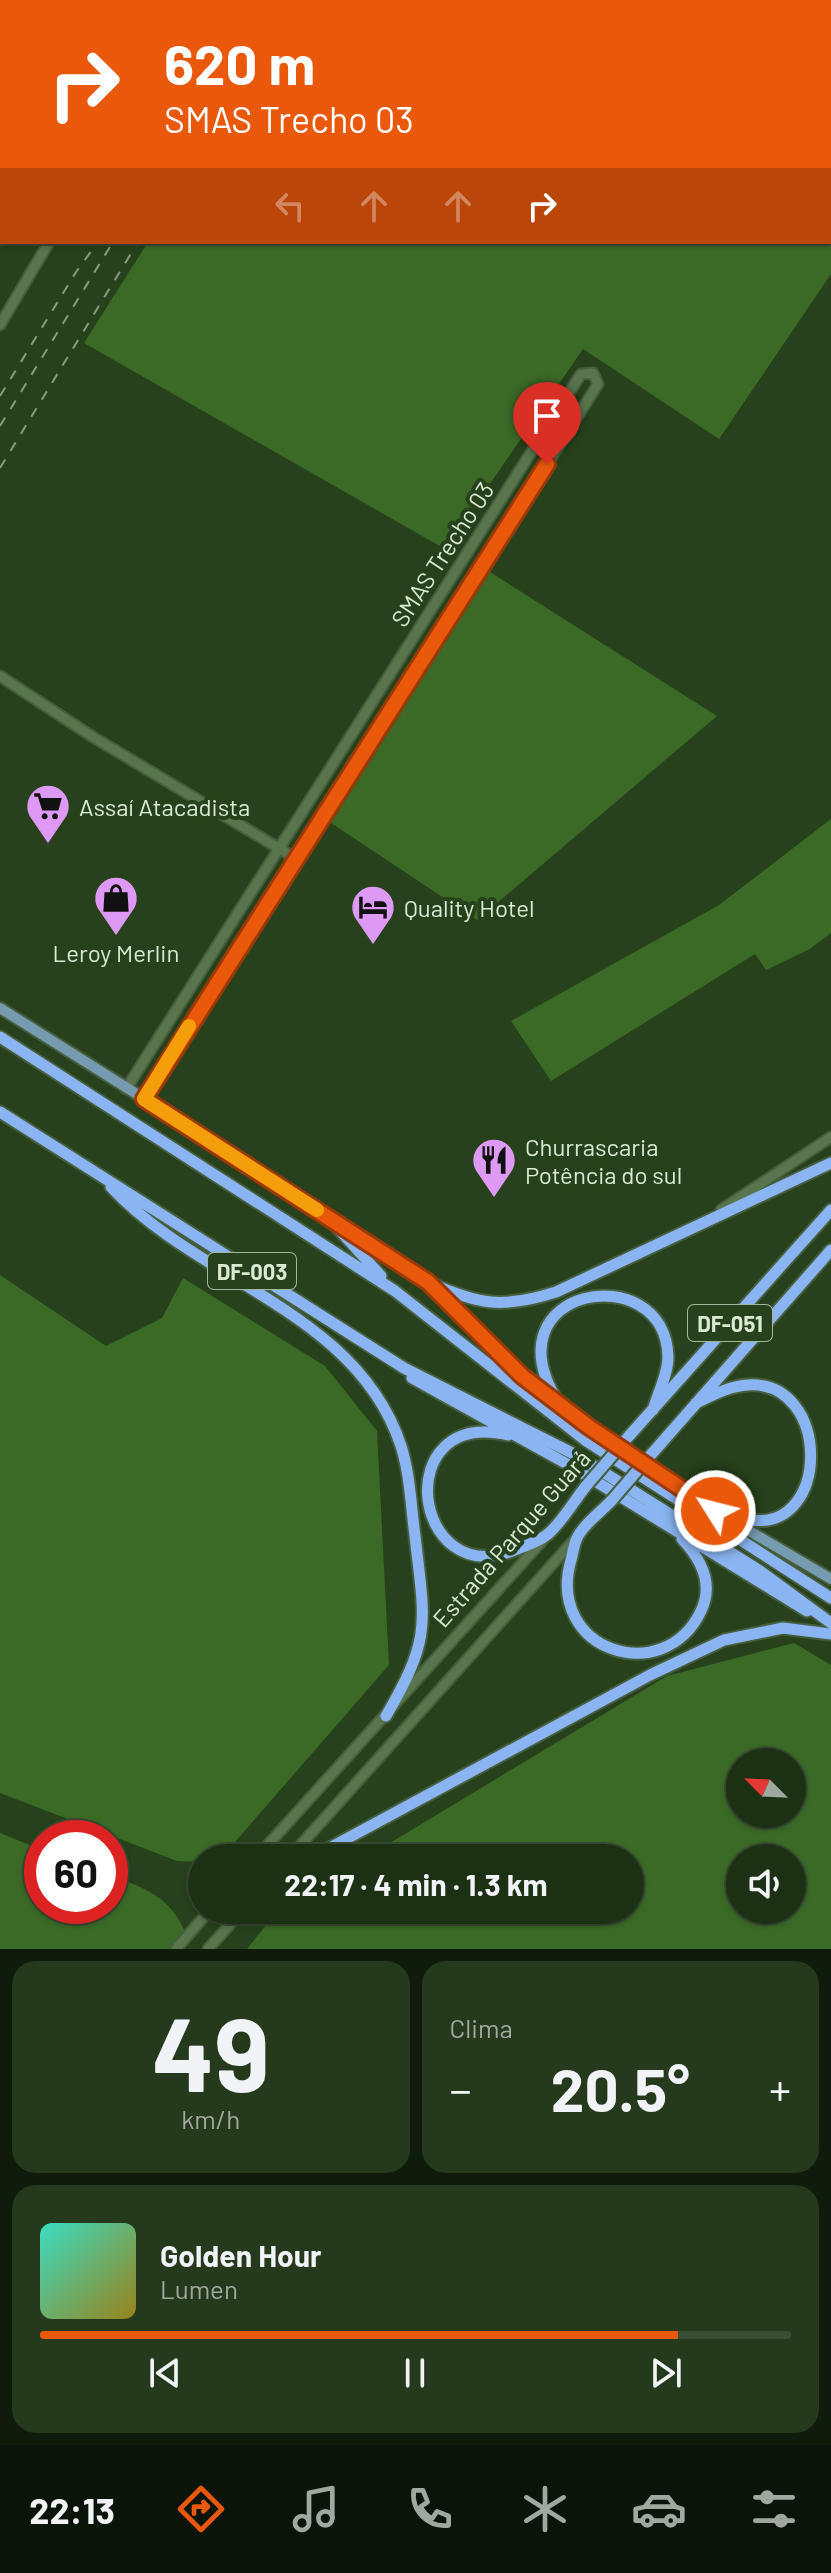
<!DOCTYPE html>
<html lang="pt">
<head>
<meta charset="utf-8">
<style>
  :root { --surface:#1c3114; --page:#25391d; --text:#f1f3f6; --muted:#a0a9a0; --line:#3a4c34; --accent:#ea580c }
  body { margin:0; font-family:Barlow,sans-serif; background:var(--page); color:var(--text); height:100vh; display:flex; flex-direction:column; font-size:30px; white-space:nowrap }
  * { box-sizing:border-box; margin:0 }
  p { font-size:26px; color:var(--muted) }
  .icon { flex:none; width:44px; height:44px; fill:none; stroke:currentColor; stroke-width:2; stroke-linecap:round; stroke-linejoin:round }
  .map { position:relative; height:1949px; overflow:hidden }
  .sheet { display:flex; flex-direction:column; gap:12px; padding:12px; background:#0f1b0b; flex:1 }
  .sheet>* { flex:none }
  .top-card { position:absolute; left:0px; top:0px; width:832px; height:244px; box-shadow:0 2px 6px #0004,0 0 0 2px var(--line); background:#ea580c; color:#fff; overflow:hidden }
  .needle { width:52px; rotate:294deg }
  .buttons { position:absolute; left:726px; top:1748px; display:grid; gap:16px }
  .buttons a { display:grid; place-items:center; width:80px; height:80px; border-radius:50%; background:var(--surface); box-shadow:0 2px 6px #0004,0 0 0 2px var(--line); font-size:40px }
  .speed { position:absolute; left:24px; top:1820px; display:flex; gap:16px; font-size:40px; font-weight:700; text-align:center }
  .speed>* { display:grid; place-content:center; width:104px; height:104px; border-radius:50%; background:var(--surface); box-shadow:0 2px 6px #0004,0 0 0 2px var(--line); line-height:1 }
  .speed .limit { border:12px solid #d22; background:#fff; color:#111 }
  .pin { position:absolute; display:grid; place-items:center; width:68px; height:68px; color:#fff; margin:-82px -34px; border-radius:50% 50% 50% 0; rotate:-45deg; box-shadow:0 0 8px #0007 }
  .pin .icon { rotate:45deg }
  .me { position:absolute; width:88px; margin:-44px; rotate:306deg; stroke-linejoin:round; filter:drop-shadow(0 0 6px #0008) }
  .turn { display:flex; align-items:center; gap:28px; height:168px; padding:0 32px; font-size:36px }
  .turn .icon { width:104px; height:104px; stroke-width:2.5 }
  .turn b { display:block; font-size:56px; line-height:68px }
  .lanes { display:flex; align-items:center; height:76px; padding:0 32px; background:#0003; justify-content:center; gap:40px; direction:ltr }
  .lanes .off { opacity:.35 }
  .big { font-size:60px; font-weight:700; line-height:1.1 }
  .sheet .tile { flex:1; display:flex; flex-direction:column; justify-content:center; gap:12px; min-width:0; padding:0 28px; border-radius:24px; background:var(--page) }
  .sheet .dial { align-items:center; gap:0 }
  .dial b { font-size:104px; line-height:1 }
  .song { display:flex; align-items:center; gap:24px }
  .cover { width:96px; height:96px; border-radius:12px; background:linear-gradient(135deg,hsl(170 70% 55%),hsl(50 70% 35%)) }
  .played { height:8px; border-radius:4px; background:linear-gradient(90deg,var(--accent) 85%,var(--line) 85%) }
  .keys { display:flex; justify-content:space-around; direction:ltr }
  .heat { display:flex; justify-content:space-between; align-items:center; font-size:44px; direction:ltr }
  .sheet .tiles { flex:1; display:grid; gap:12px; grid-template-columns:1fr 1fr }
  .tile:last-child { grid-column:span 2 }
  .trip { position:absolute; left:188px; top:1844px; width:456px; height:80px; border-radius:40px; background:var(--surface); box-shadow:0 2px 6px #0004,0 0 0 2px var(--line); font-weight:700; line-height:80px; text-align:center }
  .dock { display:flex; height:128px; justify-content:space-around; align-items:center; background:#0b1408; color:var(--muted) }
  .dock .icon { width:56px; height:56px }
  .dock .current { color:var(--accent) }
  .dock b { font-size:36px; color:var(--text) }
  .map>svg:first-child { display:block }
</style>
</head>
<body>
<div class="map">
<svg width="831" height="1949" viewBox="0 0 831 1949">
  <rect width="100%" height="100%" fill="#26411b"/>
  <!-- green -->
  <path fill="#3b6a27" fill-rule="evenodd" d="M453,0H706L709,2H451Z
    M831,90V274L719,439L583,349L445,549L84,343L148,242H830Z
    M490,572L717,716L477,920L331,823Z
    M831,819V933L810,949L766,970L755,954L551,1081L511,1021L719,905Z
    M0,1275L106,1346L162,1318L183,1278L325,1366L377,1431L389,1665L221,1858H202V1862L177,1861L0,1793Z
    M794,1643L831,1665V1949H247L278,1910H630V1858H365L667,1676ZM740,1762H792V1814H740ZM740,1858H792V1910H740Z
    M0,1833L42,1850V1906H110V1875C144,1888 170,1896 185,1932L172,1949H0Z"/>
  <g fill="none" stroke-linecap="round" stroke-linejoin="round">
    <!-- secondary casing -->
    <g stroke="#465e3d" stroke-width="13">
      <path id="secondary" d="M348,0L350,2
        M824,0L826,2
        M171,2L172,0
        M200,2L201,0
        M389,2L391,0
        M0,325L49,242
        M0,676L93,737L295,858
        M126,1089L581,374L593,373L598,384L144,1099
        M721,1210L831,1137
        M256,1858L542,1541
        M289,1858L575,1539
        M176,1949L210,1910
        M208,1949L243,1910"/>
    </g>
    <!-- primary casing -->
    <g stroke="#465e3d" stroke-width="14">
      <path id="primary" d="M0,1008L340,1222L428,1282L522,1376L589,1427L699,1500
        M712,1509L831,1579"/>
    </g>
    <!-- highway casing -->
    <g stroke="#465e3d" stroke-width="15">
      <path id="highway" d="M0,1037L395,1291L585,1440L831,1598
        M0,1112L404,1368L576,1455L760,1571L831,1623
        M111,1187C199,1282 357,1312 401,1446C410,1474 411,1506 415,1536C425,1624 432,1637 386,1716
        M326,1215L381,1276
        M428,1282C479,1305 503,1309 556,1292L831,1163
        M412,1378L569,1465L807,1611
        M560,1405C483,1286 666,1256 668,1357C668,1374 658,1393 653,1410
        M508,1435C389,1407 411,1592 515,1550C525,1546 540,1541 548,1534C562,1522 574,1501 586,1486
        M629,1436L831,1210
        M649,1457L831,1250
        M694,1495C712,1504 731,1517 751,1520C831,1531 831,1380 748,1385C729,1386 713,1395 696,1403
        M612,1500C602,1511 585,1523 578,1536C574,1543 573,1553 571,1560C545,1651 664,1689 701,1611C714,1584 701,1559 682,1539
        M311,1858L650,1675L724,1640L783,1628L831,1634"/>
    </g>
    <!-- secondary -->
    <use href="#secondary" stroke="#58754d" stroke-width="9"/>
    <!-- primary -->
    <use href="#primary" stroke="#769bb0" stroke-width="10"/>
    <!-- highway -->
    <use href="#highway" stroke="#8ab5f2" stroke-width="11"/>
    <!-- rail -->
    <path stroke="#879c7f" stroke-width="2" stroke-dasharray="10 10" stroke-linecap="butt" d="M305,2L307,0
      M0,396L76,272L98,242
      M0,426L113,242
      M0,468L138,242"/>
    <!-- highway-bridge casing -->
    <g stroke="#465e3d" stroke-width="15" stroke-linecap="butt">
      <path id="highway-bridge" d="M586,1486L629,1436
        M612,1500L649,1457"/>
    </g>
    <!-- highway-bridge -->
    <use href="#highway-bridge" stroke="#8ab5f2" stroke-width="11"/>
  </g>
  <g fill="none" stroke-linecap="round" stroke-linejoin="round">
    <!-- route casing -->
    <g stroke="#983908" stroke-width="20">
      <path id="route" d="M547,464L144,1099L428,1282L522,1376L589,1427L715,1511"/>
    </g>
    <!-- route -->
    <use href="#route" stroke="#ea580c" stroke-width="14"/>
    <!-- slow -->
    <path stroke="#f59e0b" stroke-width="14" d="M189,1026L144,1099L317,1210"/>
  </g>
  <!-- icons -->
  <defs>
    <g id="supermarket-pin" transform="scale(2.3)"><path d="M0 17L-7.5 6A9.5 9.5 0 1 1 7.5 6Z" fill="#dd99f3" stroke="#26411b"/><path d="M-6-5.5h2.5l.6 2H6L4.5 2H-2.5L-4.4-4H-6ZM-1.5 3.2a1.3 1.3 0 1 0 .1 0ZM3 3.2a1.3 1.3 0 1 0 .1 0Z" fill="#111"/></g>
    <g id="shop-pin" transform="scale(2.3)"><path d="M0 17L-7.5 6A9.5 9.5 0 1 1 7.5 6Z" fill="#dd99f3" stroke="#26411b"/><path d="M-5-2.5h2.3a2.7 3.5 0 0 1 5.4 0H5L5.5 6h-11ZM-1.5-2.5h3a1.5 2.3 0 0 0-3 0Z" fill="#111"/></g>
    <g id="hotel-pin" transform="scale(2.3)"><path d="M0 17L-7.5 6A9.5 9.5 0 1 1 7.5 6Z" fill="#dd99f3" stroke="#26411b"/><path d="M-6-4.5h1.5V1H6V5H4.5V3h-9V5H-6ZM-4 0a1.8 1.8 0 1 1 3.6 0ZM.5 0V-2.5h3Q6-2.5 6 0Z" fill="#111"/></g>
    <g id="restaurant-pin" transform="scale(2.3)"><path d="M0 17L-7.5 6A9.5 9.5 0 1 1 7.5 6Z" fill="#dd99f3" stroke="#26411b"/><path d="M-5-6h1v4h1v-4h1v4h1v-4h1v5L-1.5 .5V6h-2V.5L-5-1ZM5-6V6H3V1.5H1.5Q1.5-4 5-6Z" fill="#111"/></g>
  </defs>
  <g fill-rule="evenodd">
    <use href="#supermarket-pin" x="48" y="806"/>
    <use href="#shop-pin" x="116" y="898"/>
    <use href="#hotel-pin" x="373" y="907"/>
    <use href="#restaurant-pin" x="494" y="1160"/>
  </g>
  <g text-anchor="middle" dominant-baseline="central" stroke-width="8" stroke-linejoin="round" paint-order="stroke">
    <!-- shield labels -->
    <g fill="#26411b" stroke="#a4b79c" stroke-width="2">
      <rect x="208" y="1253" width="88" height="36" rx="6"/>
      <rect x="688" y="1305" width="84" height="36" rx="6"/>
    </g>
    <g font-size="22" font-weight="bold" fill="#daead4">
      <text x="252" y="1271">DF-003</text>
      <text x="730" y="1323">DF-051</text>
    </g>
    <!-- street labels -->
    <g font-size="24" fill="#daead4" stroke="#26411b">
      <text transform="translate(442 554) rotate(-57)">SMAS Trecho 03</text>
      <text transform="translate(511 1538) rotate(-49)">Estrada Parque Guará</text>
    </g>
    <!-- poi labels -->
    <g font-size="24" fill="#daead4" stroke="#26411b" text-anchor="start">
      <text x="79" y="806">Assaí Atacadista</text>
      <text x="404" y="907">Quality Hotel</text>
      <text x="116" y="952" text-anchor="middle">Leroy Merlin</text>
      <text x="525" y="1146">Churrascaria<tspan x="525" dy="28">Potência do sul</tspan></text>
    </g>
  </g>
</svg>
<div class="buttons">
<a><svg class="needle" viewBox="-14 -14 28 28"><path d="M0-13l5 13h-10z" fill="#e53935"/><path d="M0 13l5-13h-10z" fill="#a0a9a0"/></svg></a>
<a><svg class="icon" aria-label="sound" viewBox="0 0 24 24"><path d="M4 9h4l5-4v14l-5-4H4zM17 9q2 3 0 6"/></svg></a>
</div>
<div class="speed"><div class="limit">60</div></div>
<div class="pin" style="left:547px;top:464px;background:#d93025"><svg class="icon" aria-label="arrive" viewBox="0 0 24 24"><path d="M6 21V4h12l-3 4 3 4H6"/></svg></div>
<svg class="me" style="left:715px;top:1511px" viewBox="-20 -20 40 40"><circle r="17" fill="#ea580c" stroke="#fff" stroke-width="3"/><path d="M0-11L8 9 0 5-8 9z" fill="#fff"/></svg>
<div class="trip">22:17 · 4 min · 1.3 km</div>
<div class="top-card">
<div class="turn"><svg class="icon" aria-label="right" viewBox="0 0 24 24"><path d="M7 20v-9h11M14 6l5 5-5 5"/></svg><div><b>620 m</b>SMAS Trecho 03</div></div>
<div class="lanes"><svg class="icon off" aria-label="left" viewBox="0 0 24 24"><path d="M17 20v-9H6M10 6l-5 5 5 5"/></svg><svg class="icon off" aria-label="ahead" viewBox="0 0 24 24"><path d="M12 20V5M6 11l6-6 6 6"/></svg><svg class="icon off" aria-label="ahead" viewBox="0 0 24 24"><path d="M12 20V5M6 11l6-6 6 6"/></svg><svg class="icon" aria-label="right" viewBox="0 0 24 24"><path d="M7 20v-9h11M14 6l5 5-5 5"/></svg></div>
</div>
</div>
<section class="sheet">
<div class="tiles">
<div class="tile dial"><b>49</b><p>km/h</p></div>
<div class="tile"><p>Clima</p>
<div class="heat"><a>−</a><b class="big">20.5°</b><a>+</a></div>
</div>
<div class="tile">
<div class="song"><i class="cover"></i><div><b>Golden Hour</b><p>Lumen</p></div></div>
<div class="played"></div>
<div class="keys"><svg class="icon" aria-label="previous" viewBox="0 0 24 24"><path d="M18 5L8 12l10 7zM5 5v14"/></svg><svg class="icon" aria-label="pause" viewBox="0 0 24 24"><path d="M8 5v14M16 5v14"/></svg><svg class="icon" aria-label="next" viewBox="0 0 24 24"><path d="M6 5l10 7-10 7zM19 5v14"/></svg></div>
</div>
</div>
</section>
<nav class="dock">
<b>22:13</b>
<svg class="icon current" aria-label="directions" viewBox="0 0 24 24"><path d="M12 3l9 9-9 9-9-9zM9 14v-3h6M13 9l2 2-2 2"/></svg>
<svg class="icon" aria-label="music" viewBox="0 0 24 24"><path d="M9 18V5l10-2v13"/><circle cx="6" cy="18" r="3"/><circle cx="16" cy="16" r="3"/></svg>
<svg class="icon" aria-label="phone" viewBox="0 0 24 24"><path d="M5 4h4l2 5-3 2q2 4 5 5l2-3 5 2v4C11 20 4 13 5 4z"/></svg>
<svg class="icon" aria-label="climate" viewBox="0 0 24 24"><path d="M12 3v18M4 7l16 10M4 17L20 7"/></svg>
<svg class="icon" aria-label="car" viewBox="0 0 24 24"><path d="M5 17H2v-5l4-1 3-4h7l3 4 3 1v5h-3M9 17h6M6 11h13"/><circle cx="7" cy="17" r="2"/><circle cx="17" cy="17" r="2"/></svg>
<svg class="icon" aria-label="filters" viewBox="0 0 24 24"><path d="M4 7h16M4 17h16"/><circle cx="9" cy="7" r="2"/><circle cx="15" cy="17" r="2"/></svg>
</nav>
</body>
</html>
